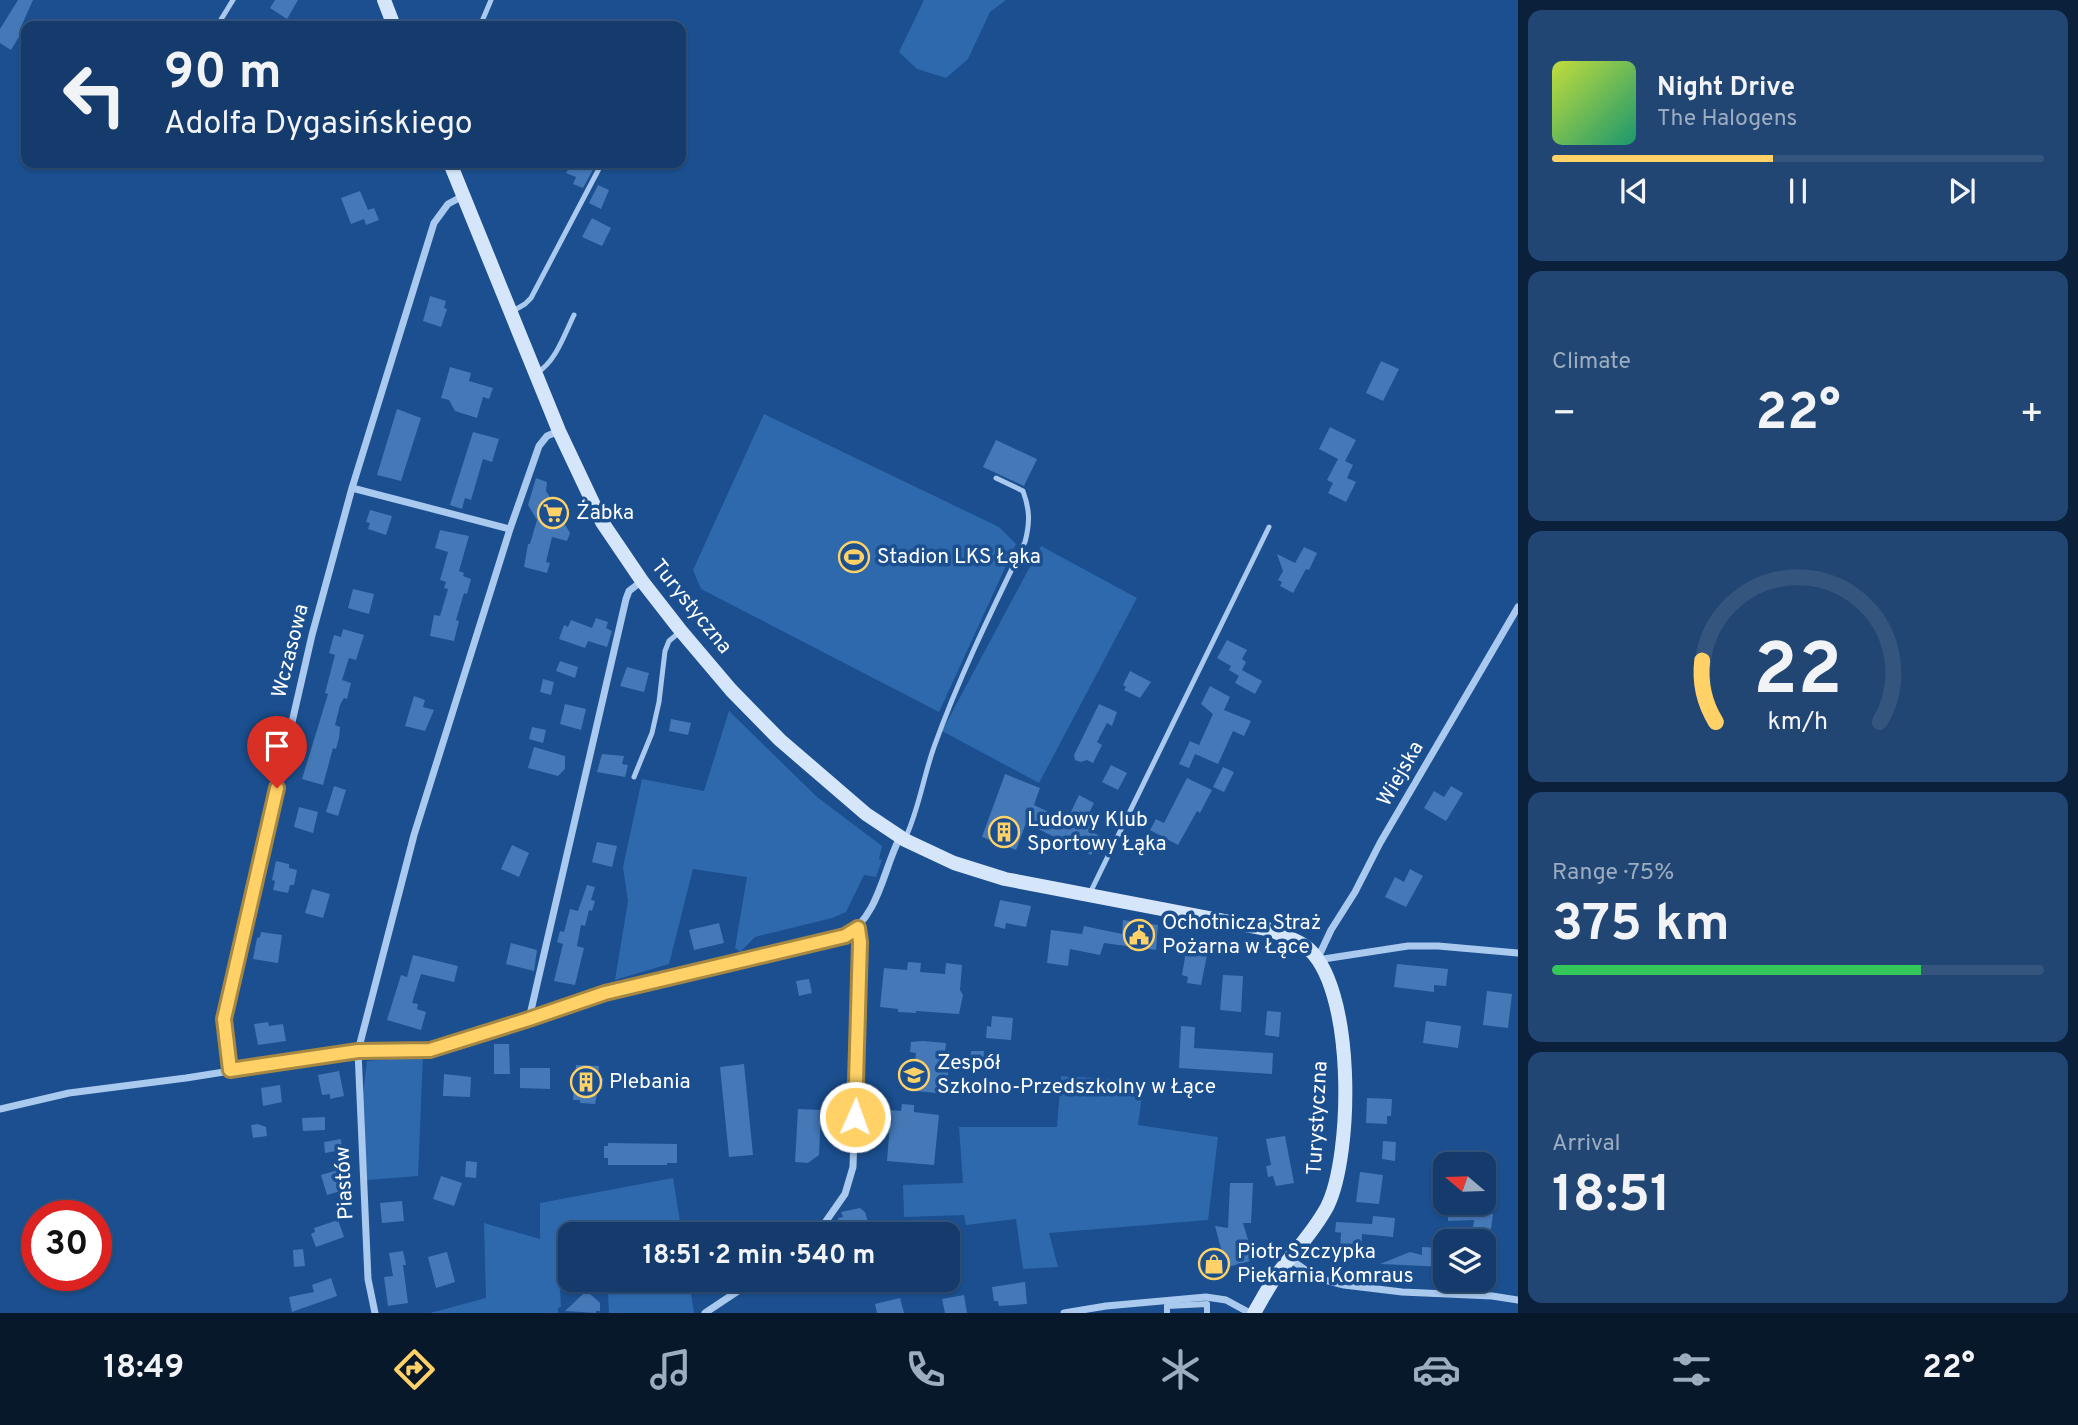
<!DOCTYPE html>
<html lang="en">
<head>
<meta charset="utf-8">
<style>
  :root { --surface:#143b6b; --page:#214673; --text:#f1f3f6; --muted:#9dadc1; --line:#33557e; --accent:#ffd166 }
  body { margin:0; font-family:Overpass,sans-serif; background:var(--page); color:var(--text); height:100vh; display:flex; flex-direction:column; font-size:26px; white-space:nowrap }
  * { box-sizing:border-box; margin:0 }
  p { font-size:23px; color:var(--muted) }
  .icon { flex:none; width:38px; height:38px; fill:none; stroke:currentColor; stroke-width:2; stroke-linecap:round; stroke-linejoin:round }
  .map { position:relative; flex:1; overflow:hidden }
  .details { display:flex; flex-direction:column; gap:10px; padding:10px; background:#0b203b; width:560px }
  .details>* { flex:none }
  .hud { position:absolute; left:21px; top:21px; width:665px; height:147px; border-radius:14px; box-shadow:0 2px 5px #0004,0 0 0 2px var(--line); background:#143b6b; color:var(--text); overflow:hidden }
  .needle { width:46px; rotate:289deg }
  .buttons { position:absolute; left:1433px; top:1152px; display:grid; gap:14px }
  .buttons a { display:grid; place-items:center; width:63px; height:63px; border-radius:14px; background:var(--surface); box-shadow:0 2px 5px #0004,0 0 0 2px var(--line); font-size:35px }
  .speed { position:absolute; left:21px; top:1200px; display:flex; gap:14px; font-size:35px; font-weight:700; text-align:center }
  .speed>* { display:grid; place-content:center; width:91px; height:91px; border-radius:50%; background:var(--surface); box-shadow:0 2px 5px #0004,0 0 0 2px var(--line); line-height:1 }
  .speed .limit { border:10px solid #d22; background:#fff; color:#111 }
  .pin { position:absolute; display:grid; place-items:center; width:60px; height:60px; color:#fff; margin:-72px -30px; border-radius:50% 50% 50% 0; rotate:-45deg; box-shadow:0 0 7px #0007 }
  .pin .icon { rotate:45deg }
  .me { position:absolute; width:77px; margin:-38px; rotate:2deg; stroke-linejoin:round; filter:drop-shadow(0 0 5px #0008) }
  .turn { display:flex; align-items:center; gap:24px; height:147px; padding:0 28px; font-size:32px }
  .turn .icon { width:91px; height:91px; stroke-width:2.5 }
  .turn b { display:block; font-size:49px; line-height:60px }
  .big { font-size:52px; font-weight:700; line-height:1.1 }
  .details .card { flex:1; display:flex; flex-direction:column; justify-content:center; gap:10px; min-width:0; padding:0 24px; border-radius:14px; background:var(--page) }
  .details .dial { align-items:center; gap:0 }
  .dial svg { height:182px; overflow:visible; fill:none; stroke:var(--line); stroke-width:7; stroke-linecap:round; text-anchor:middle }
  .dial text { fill:var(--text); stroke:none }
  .song { display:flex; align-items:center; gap:21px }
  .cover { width:84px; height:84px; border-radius:10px; background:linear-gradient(135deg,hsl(70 70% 55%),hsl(160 70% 35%)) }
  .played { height:7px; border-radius:4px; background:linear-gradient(90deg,var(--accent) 45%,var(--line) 45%) }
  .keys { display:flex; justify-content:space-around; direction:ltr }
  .heat { display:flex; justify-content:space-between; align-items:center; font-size:38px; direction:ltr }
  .charge { height:10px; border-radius:5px; background:linear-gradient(90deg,#34c759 75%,var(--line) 0) }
  .trip { position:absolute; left:558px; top:1222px; width:402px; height:70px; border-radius:14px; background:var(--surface); box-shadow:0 2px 5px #0004,0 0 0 2px var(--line); font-weight:700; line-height:70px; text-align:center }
  .menu { display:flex; height:112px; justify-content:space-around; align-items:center; background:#08182b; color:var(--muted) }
  .menu .icon { width:49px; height:49px }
  .menu .selected { color:var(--accent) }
  .menu b { font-size:32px; color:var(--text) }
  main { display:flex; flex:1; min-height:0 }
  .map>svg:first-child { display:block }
</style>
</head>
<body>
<main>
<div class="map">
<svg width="1518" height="1313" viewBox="0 0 1518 1313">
  <rect width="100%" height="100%" fill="#1b4f8f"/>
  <!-- green -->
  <path fill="#2e69ad" d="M924,0H1006L990,12L968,59L946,78L917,69L899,52Z
    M764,414L999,527L1016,544L939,712L701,589L693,570Z
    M1041,546L1137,598L1039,783L942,731Z
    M729,711L817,797L882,846L879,859L882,860L876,877L864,875L846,912L832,918L755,937L740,952L735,948L747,877L693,869L669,964L615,980L628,901L623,867L642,779L704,791Z
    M423,1056L418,1176L367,1180L362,1101L367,1061Z
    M1061,1076L1144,1081L1138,1125L1218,1137L1208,1220L1049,1233L1058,1267L1023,1269L1016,1219L966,1225L964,1215L904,1217L903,1185L963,1183L959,1127H1057Z
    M673,1178L682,1234H570V1279H689L694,1313H609L608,1293L604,1292L602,1284H580L560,1289L561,1307L558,1308V1313H430L486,1298L484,1223L540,1239V1203Z"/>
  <!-- building -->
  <path fill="#4478b7" d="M18,0H33L20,29L23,30L11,50L0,43V29Z
    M275,0H298L287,19L270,8Z
    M572,163H587L595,166L583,188L573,184L576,177L566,173Z
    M598,185L609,190L601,209L589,203Z
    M360,191L368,210L374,208L379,220L366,225L364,219L351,224L341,198Z
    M592,218L611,228L602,246L582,237Z
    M430,296L446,301L444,308L447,309L441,327L423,321Z
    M1381,361L1399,369L1383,401L1366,393Z
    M450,367L471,373L469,381L493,388L489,399L483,397L477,418L455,411L449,400L441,398Z
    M397,409L421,418L401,481L377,475Z
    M1330,427L1356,440L1345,461L1353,465L1347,478L1356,482L1346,502L1328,493L1333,483L1327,480L1338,459L1319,449Z
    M473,432L499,439L492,462L483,459L471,500L465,498L462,509L450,505Z
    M996,440L1037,459L1024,486L983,467Z
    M536,478L547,482L546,491L563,518L562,519L570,533L567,541L552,537L546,562L550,563L547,573L524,567L528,544H530L537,520L528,505Z
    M370,510L392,516L386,535L368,529L370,523L366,522Z
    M440,530L469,536L459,571L464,573L463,576L471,579L467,594L464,593L456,620L459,621L454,641L430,636L434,615L440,616L448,589L444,588L446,582L440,580L448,552L435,548Z
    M1304,547L1317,553L1309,570L1306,569L1293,593L1280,586L1282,582L1278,580L1283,571L1277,554L1295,563Z
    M353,589L374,594L369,614L348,608Z
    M596,618L608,622L606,628L612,631L607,647L588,641L585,648L559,639L564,625L568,627L571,620L592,628Z
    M343,629L364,635L356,660L349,658L342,680L351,683L347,699L344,698L340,705L335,725L340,727L339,738L336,749L333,748L323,785L302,779L328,694L325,693L335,655L329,653L334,635L341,637Z
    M1227,640L1247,650L1242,659L1246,662L1239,676L1229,670L1231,666L1217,658Z
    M560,661L578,667L575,678L556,671Z
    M627,667L649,673L644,692L620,686Z
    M1242,670L1262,681L1255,694L1235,683Z
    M1130,671L1151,682L1140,698L1124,690L1126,687L1123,685Z
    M543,679L554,682L551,695L540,692Z
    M1210,686L1230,697L1224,710L1251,721L1244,736L1233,731L1218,764L1195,754L1213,714L1201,704Z
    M414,696L425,700L423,707L434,710L425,731L405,726Z
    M565,704L586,709L581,730L560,724Z
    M1099,704L1117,712L1112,726L1107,723L1097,742L1102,745L1093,763L1087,760L1081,762L1075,760L1074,755Z
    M671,719L691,723L688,735L669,731Z
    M532,727L546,730L543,743L529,739Z
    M1190,741L1199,745L1189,768L1179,764Z
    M534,747L565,756V769L558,776L528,768Z
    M602,754L624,756L622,764L628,765L625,777L597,772Z
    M1111,765L1127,773L1118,790L1102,782Z
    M1223,767L1234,772L1224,792L1213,787Z
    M1005,774L1040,788L1034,805L1057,816L1059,811L1069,816L1079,795L1094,803L1085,822L1097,828L1094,833L1100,836L1091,855L1026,823L1016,850L982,837Z
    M1187,778L1212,790L1200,813L1197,811L1178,845L1150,830L1156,819L1164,823Z
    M334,786L346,790L338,816L326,812Z
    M1451,786L1463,793L1446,821L1424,808L1434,791L1444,797Z
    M299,807L318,812L313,833L294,827Z
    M597,842L617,846L612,867L592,862Z
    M512,845L529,853L519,877L501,869Z
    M276,861L289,864V868L297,870L294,885H290L288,893L273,890L275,881L272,880Z
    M1410,869L1423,876L1406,907L1385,897L1395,877L1404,882Z
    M587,885L595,887L591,900L595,901L592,911L589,910L585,926L581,925L577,946L584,948L575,985L554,981L563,944L557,942L560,931L564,932L570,909L578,911Z
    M312,889L330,894L323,918L305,913Z
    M1000,900L1031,906L1026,927L1006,923L1005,929L994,926Z
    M1123,920L1158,925L1156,950L1104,943L1100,955L1070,949L1068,966L1047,963L1051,930L1082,934L1084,926L1122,934Z
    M719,923L724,943L694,950L689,930Z
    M261,932L282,935L278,963L253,959L257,938L260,937Z
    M511,943L537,950L534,971L506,964Z
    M1186,951L1207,955L1201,985L1187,983L1188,977L1182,975Z
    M413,955L458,966L454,982L421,974L412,1003L418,1004L417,1009L426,1012L421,1030L387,1020L401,975L407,977Z
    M908,962L921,963L920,972L945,974L946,963L962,965L960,990L963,995L959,1014L916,1011V1013L898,1012V1009L880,1007L884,968L907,970Z
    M1397,964L1448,969L1446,986L1434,985V992L1394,987Z
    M1223,975L1243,976L1241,1012L1220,1010Z
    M809,979L812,993L799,996L796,981Z
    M1487,991L1512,994L1508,1028L1483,1025Z
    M1267,1011L1281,1012L1279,1037L1265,1035Z
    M992,1016L1013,1018L1011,1040L986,1038L987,1026L991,1027Z
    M1426,1021L1461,1026L1458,1048L1423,1043Z
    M268,1022L269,1026L283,1024L286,1041L258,1045L254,1024Z
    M1181,1026L1195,1027L1194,1048L1273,1053L1272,1074L1179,1068Z
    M923,1041L946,1043L944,1064H949L946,1094L906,1090L907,1078H914L916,1053L910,1052L911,1042Z
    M494,1044H509L510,1074H494Z
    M971,1051H984L983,1066H970Z
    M744,1064L753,1155L729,1157L720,1067Z
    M576,1065L599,1066L598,1078H603L602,1089H598L595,1104L580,1103V1100H573Z
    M520,1068H550V1089L520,1088Z
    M339,1071L344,1096L330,1099V1094L322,1095L318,1075Z
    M444,1074L471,1077L470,1097L443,1096Z
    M280,1085L282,1102L263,1106L261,1088Z
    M1367,1098L1392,1099L1391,1116H1387V1124L1366,1123Z
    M902,1104L914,1105V1112L939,1115L934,1165L887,1161L891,1110L901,1111Z
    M798,1109L821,1110L819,1155L808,1163L795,1162Z
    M325,1117V1130L303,1131L302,1118Z
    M258,1124L266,1127L267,1136L253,1138L251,1125Z
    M1285,1136L1294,1183L1276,1186L1273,1176L1268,1177L1266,1166L1271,1165L1266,1139Z
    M341,1139L342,1150L325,1153L324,1142Z
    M1383,1141L1396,1142L1395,1161L1382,1159Z
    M608,1143L677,1144V1163H667V1165H608V1158H604V1146H608Z
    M466,1161L477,1162L476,1178L465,1177Z
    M341,1169L347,1189L327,1195L321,1175Z
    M1360,1172L1383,1175L1379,1204L1356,1202Z
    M441,1176L462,1183L454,1206L433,1199Z
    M1230,1183H1253L1251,1223H1243L1254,1260L1228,1267V1272L1203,1275L1202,1260L1223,1256L1215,1226L1228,1228Z
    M402,1201L404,1221L382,1223L380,1203Z
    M860,1208L865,1212L868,1222L864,1223L867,1230L843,1234L838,1218L843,1217L841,1212Z
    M1448,1209H1463L1493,1214L1491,1229L1473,1227L1474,1220L1448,1221Z
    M1373,1216L1395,1218L1393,1237L1362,1234L1361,1252L1340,1251L1341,1233H1343L1335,1232L1336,1222L1372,1224Z
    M338,1220L344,1237L316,1247L311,1234L315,1232L314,1228Z
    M1484,1242L1496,1243L1494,1272L1484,1271Z
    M1422,1247L1441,1248V1257L1446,1258V1267L1380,1264L1410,1252L1422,1255Z
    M303,1249L305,1266L294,1267L293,1250Z
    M403,1251L406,1265H403L408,1303L388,1306L384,1277L393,1276L389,1253Z
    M447,1252L455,1282L436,1288L428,1257Z
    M331,1278L337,1296L292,1312L289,1297L314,1292L312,1285Z
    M1025,1282L1027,1304L999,1306L998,1301H994L992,1287Z
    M584,1293H589L600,1303V1311H596V1313L565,1311Z
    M964,1295L967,1313H945L942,1299Z
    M900,1298L904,1313H877L875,1304Z"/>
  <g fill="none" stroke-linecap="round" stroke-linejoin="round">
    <!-- service -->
    <path stroke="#a9c9ee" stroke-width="5" d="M147,26L151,22L159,26
      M217,26L233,0
      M480,26L491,0
      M513,311L525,304L531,298L602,163
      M538,372C556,361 565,333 574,315
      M634,777L652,733L659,702L665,651L669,641L681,631
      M905,839C919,809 923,778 934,747C959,677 992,610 1025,542C1030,523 1030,510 1023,491L996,478
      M1089,895L1269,527"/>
    <!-- pedestrian -->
    <path stroke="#a9c9ee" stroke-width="6" d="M1167,1313V1306L1207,1304V1313"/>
    <!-- minor -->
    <path stroke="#a9c9ee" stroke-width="7" d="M352,488L510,529
      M1518,607L1380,843L1355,892L1331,930L1317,960L1408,946H1438L1518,953
      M529,1019L626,599L629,591L642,581
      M230,1071L224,1019L312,635L352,488L434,223L448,204L463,196
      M0,1109L69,1093L186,1078L358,1051L430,1050L529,1019L605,993L845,936C879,916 883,870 900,837
      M817,1234L845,1194L853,1167L860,941L858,928
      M1290,1259L1317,1278L1344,1285L1402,1292L1492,1296L1518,1300
      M375,1313L368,1279L358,1051L414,835L510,529L539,446L547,436L559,431
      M705,1313L756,1279
      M1064,1313L1106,1306L1206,1297L1226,1300L1250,1313"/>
    <!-- secondary -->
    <path stroke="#d6e6fa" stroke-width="14" d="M384,0L394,26
      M450,163L559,431L602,522L642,581L681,631L731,690L780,740L866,814L905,840L954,863L1005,879L1271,930C1281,935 1296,939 1305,946C1356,983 1353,1156 1327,1207C1313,1233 1293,1253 1276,1276C1268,1288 1261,1301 1254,1313"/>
  </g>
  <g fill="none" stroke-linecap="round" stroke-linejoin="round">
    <!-- route casing -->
    <g stroke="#a68842" stroke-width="18">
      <path id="route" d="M277,788L224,1019L230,1070L358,1051L430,1050L529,1019L605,993L845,936L858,928L860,942L855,1117"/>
    </g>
    <!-- route -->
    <use href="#route" stroke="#ffd166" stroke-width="12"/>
  </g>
  <!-- icons -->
  <defs>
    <g id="supermarket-ring" transform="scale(1.575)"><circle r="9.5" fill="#1b4f8f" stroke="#ffd166" stroke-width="1.5"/><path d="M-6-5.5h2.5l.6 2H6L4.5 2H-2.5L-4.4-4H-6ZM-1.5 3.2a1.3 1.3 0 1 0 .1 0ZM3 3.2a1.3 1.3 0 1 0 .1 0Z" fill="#ffd166"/></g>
    <g id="stadium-ring" transform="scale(1.575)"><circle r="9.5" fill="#1b4f8f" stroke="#ffd166" stroke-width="1.5"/><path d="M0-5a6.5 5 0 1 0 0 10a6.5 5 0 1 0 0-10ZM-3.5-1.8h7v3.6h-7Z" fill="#ffd166"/></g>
    <g id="building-ring" transform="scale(1.575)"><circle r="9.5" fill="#1b4f8f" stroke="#ffd166" stroke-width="1.5"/><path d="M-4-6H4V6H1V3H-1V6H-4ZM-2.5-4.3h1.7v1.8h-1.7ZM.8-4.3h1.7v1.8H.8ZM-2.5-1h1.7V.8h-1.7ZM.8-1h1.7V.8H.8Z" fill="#ffd166"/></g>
    <g id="civic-ring" transform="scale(1.575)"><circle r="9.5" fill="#1b4f8f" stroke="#ffd166" stroke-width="1.5"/><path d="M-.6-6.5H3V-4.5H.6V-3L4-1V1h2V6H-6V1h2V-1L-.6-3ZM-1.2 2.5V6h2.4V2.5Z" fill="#ffd166"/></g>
    <g id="school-ring" transform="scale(1.575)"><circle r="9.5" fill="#1b4f8f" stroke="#ffd166" stroke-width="1.5"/><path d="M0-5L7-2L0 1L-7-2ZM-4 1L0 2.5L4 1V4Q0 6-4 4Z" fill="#ffd166"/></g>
    <g id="shop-ring" transform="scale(1.575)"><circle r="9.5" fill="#1b4f8f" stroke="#ffd166" stroke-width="1.5"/><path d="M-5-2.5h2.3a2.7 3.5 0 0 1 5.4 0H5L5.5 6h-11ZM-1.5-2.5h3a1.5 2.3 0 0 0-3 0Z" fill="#ffd166"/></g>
  </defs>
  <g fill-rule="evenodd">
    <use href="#supermarket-ring" x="553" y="513"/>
    <use href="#stadium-ring" x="854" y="557"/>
    <use href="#building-ring" x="1004" y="832"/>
    <use href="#civic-ring" x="1139" y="935"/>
    <use href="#school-ring" x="914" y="1075"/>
    <use href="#building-ring" x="586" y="1082"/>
    <use href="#shop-ring" x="1214" y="1264"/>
  </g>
  <g text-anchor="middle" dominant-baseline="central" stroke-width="7" stroke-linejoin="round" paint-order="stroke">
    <!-- poi labels -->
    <g font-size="21" fill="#fff" stroke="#1b4f8f" text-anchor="start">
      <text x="576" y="513">Żabka</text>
      <text x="877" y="557">Stadion LKS Łąka</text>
      <text x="1027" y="820">Ludowy Klub<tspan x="1027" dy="24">Sportowy Łąka</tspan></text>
      <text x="1162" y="923">Ochotnicza Straż<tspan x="1162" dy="24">Pożarna w Łące</tspan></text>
      <text x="937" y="1063">Zespół<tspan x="937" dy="24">Szkolno-Przedszkolny w Łące</tspan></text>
      <text x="609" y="1082">Plebania</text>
      <text x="1237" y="1252">Piotr Szczypka<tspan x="1237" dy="24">Piekarnia Komraus</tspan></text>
    </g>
    <!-- street labels -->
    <g font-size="21" fill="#fff" stroke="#1b4f8f">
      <text transform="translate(691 607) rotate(51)">Turystyczna</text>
      <text transform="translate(291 651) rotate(-76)">Wczasowa</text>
      <text transform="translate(1401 774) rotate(-60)">Wiejska</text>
      <text transform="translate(1318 1118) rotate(-87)">Turystyczna</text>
      <text transform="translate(345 1183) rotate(-93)">Piastów</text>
    </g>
  </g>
</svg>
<div class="buttons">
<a><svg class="needle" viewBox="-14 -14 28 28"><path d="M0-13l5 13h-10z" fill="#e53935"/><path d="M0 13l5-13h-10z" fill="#9dadc1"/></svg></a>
<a><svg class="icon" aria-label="layers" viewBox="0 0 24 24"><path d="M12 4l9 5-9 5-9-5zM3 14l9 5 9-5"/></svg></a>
</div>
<div class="speed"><div class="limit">30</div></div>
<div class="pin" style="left:277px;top:788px;background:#d93025"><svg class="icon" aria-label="arrive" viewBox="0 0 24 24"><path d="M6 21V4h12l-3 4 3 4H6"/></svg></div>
<svg class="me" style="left:855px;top:1117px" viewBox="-20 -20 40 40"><circle r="17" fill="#ffd166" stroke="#fff" stroke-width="3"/><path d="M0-11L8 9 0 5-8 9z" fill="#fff"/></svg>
<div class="trip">18:51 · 2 min · 540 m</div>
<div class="hud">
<div class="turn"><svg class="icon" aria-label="left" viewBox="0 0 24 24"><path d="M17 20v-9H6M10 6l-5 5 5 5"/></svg><div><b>90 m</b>Adolfa Dygasińskiego</div></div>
</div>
</div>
<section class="details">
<div class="card">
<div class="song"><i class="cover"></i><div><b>Night Drive</b><p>The Halogens</p></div></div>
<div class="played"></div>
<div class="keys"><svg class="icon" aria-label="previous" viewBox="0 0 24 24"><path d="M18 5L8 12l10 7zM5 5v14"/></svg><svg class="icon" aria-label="pause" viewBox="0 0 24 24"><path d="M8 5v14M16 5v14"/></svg><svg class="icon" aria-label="next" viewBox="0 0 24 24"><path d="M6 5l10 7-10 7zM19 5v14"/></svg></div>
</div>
<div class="card"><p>Climate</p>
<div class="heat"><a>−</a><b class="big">22°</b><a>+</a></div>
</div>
<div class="card dial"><svg viewBox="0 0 100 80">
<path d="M14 69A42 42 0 1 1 86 69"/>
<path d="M14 69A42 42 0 0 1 8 42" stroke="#ffd166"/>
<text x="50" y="56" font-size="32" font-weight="700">22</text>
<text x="50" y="72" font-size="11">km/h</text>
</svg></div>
<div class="card"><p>Range · 75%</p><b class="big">375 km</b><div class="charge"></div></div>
<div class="card"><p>Arrival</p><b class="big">18:51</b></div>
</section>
</main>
<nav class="menu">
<b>18:49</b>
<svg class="icon selected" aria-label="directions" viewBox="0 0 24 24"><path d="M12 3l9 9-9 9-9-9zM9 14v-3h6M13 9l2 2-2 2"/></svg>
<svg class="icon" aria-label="music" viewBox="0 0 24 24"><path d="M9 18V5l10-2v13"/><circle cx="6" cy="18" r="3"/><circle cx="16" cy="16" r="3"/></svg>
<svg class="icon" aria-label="phone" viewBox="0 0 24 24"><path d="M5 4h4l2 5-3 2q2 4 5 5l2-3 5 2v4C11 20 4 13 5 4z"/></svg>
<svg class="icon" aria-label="climate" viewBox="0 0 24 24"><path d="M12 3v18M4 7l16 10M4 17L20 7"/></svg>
<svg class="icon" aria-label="car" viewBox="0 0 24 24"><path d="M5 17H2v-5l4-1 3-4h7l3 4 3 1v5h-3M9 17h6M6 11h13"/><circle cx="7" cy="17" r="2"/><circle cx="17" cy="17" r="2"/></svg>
<svg class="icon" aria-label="filters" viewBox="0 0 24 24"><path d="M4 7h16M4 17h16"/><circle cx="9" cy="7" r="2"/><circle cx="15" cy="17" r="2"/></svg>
<b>22°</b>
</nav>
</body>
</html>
